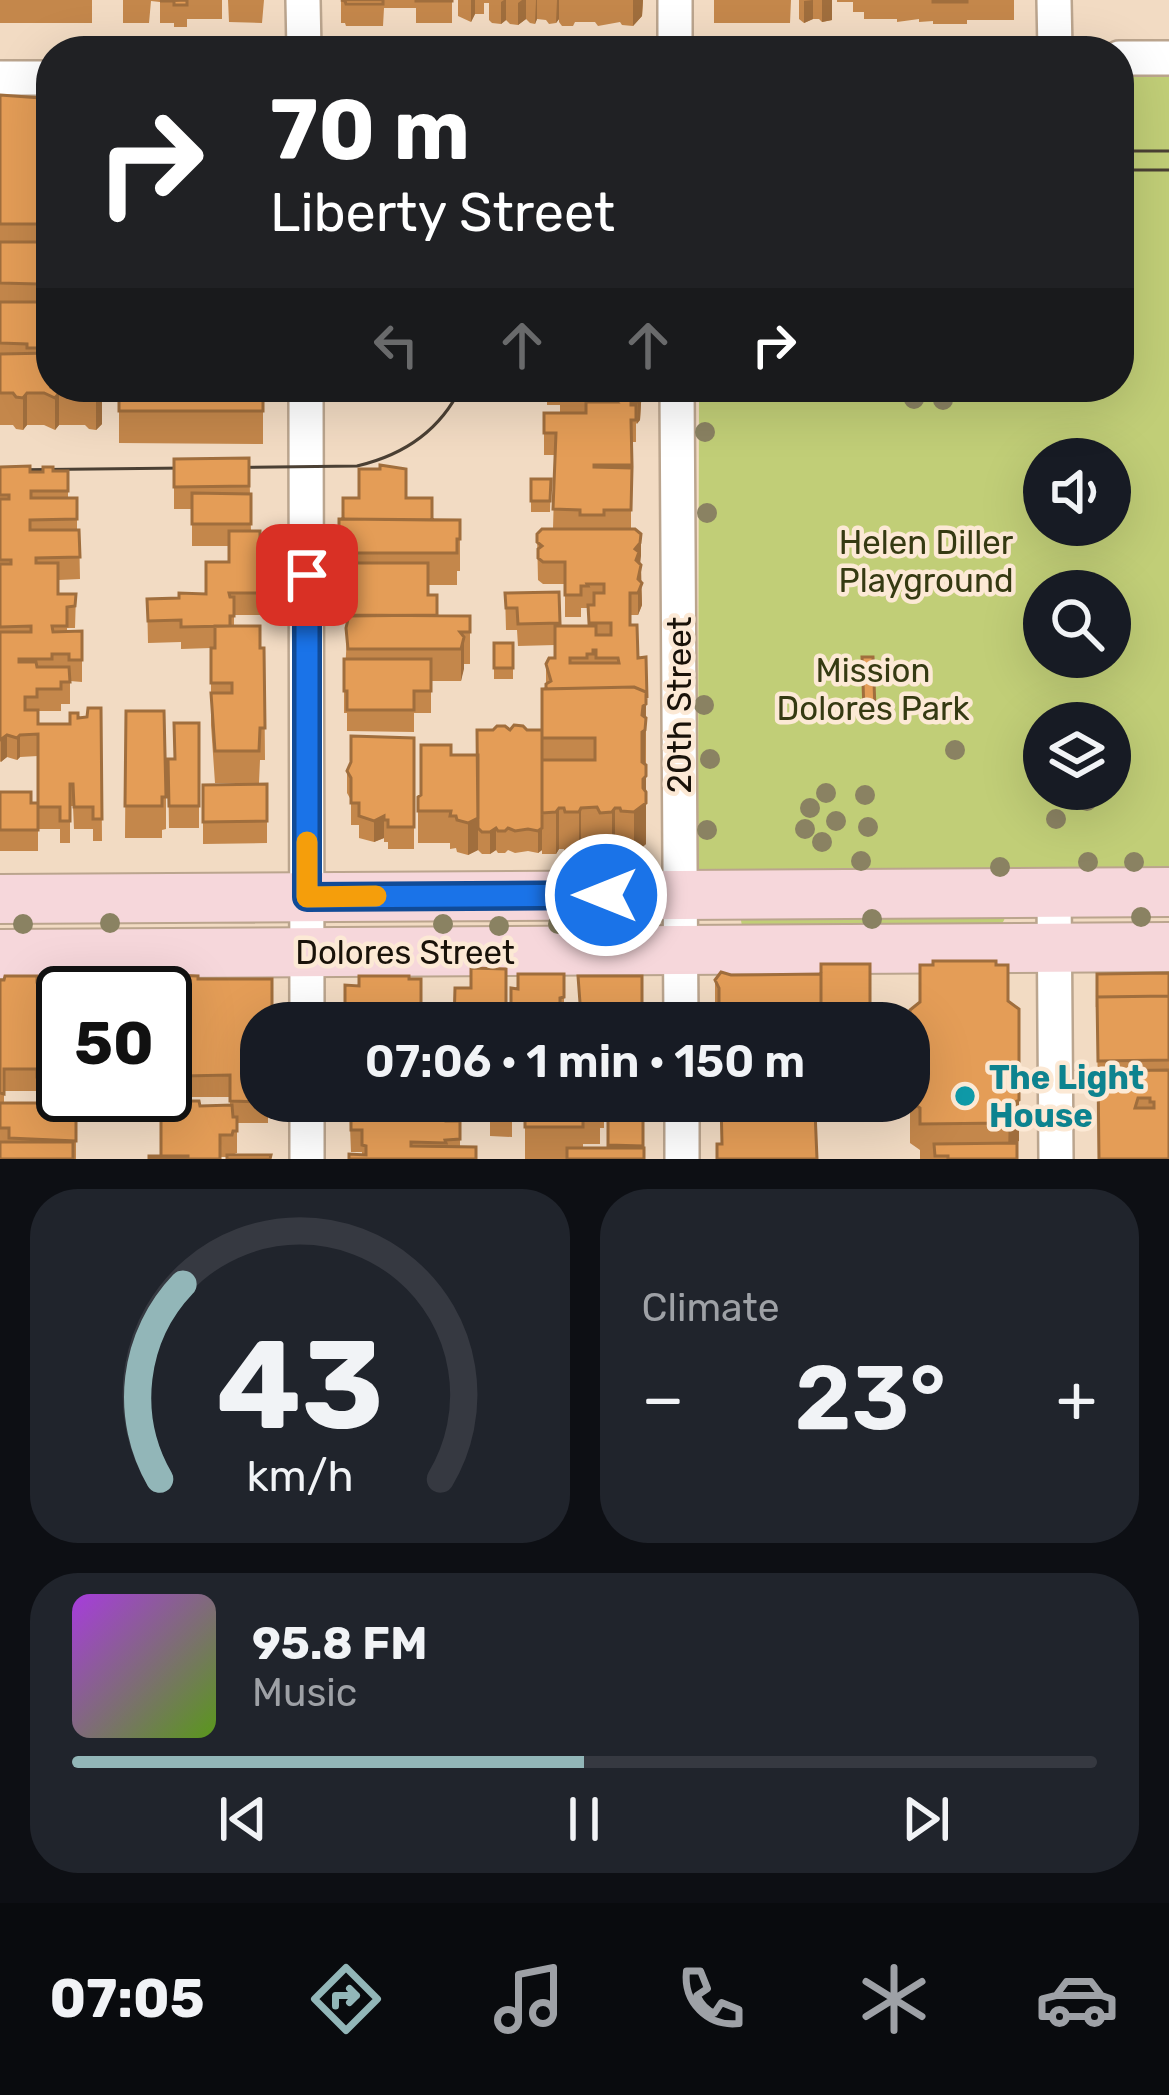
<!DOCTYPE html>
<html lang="en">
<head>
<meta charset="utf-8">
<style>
  :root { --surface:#171b24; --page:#20242c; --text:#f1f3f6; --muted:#9ea1a6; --line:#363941; --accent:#92b6b8 }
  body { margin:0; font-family:Rubik,sans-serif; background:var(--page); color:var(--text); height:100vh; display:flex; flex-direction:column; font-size:45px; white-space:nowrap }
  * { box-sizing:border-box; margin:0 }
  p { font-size:39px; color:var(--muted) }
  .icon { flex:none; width:66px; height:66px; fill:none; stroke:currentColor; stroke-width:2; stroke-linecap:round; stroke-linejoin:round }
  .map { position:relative; height:1159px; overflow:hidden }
  .details { display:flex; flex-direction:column; gap:30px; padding:30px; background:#0d0f14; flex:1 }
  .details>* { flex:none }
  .top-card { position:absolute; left:36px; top:36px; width:1098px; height:366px; border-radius:48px; box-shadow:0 12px 48px #0002; background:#202124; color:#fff; overflow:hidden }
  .controls { position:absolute; left:1023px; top:438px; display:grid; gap:24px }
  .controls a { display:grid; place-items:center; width:108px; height:108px; border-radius:50%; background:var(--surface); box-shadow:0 12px 48px #0002; font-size:60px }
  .speed { position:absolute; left:36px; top:966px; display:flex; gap:24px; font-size:60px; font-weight:700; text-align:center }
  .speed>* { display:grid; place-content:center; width:156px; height:156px; border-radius:50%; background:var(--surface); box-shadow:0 12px 48px #0002; line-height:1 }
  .speed .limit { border:6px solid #111; border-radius:18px; background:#fff; color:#111 }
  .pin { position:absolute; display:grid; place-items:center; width:102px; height:102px; color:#fff; margin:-51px; border-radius:24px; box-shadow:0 6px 18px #0006 }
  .me { position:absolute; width:132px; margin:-66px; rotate:270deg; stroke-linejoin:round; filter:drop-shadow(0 0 9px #0008) }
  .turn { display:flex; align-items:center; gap:42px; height:252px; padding:0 36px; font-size:54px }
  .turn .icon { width:156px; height:156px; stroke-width:2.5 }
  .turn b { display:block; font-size:84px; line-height:102px }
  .lanes { display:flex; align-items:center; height:114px; padding:0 36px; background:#0003; justify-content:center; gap:60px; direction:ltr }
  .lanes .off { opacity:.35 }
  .big { font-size:90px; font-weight:600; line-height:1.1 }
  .details .card { flex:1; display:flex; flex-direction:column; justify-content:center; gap:18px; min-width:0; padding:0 42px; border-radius:48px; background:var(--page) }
  .details .dial { align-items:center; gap:0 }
  .dial svg { height:312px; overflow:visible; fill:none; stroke:var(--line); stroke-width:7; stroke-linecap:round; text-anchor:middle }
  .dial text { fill:var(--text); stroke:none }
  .song { display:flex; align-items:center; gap:36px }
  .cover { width:144px; height:144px; border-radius:18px; background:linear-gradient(135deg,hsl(280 70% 55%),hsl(90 70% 35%)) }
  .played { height:12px; border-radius:6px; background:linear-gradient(90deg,var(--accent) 50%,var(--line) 50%) }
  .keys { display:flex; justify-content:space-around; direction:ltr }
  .heat { display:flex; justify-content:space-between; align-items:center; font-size:66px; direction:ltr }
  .details .tiles { flex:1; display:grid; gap:30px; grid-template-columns:1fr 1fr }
  .card:last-child { grid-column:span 2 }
  .trip { position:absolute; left:240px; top:1002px; width:690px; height:120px; border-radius:48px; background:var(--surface); box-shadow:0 12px 48px #0002; font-weight:600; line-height:120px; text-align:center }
  .dock { display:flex; height:192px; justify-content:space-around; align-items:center; background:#090b0e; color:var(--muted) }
  .dock .icon { width:84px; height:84px }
  .dock .on { color:var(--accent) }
  .dock b { font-size:54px; color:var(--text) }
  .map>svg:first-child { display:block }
</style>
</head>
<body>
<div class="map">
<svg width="1169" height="1159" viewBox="0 0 1169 1159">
  <rect width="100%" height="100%" fill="#f2dbc3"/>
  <!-- green -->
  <path fill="#c1ce77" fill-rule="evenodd" d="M1119,77H1169V868L698,870L699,387H1119ZM1044,459H1110V525H1044ZM1044,591H1110V657H1044ZM1044,723H1110V789H1044Z
    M1005,911V918L1000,928L742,926L740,915Z"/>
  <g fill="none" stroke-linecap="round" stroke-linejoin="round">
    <!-- street casing -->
    <g stroke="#bba58e" stroke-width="38">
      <path id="street" d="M303,0L304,51
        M675,0V51
        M1054,0L1055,51
        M1119,58H1169
        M0,78H51
        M306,387L307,1023
        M677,387L681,1023
        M1054,892L1056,1159
        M307,1101V1159
        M682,1101V1159"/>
    </g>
    <!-- secondary casing -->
    <g stroke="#bba58e" stroke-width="52">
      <path id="secondary" d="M0,899L1169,892
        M0,954L1169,947"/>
    </g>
    <!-- street -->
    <use href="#street" stroke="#fff" stroke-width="33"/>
    <!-- secondary -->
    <use href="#secondary" stroke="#f6d7db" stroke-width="48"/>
    <!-- tram -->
    <path stroke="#4b4034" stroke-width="3" d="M1119,151H1169
      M1119,170H1169
      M0,470L357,466C404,455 440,431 461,387"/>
  </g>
  <!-- trees -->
  <g fill="#8a8262">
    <circle cx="914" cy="399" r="10"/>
    <circle cx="943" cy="400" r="10"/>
    <circle cx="705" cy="432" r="10"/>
    <circle cx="707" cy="513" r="10"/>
    <circle cx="704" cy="705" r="10"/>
    <circle cx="955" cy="750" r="10"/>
    <circle cx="710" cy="759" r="10"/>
    <circle cx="826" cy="793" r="10"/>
    <circle cx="865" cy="795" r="10"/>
    <circle cx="1087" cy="801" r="10"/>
    <circle cx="810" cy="808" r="10"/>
    <circle cx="1056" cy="819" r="10"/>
    <circle cx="836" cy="821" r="10"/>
    <circle cx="868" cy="827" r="10"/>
    <circle cx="805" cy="829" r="10"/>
    <circle cx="707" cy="830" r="10"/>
    <circle cx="822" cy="842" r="10"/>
    <circle cx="861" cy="861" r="10"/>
    <circle cx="1088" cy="862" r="10"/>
    <circle cx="1134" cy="862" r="10"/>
    <circle cx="1000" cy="867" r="10"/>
    <circle cx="1141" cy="917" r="10"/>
    <circle cx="872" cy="919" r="10"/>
    <circle cx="110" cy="923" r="10"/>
    <circle cx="23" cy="924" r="10"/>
    <circle cx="443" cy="924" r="10"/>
    <circle cx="558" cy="924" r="10"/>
    <circle cx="499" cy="926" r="10"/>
  </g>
  <!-- wall -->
  <path fill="#c4874b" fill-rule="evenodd" d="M0,0H92V23H0Z
    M123,0H222V19H187V27H174V23H160V2L151,1L149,23H123Z
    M228,0H264L262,23L229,22Z
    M341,0H452V23H416V8H384L383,26H346L345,23H341Z
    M458,0H559V19L556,23L549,24L546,20L537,19L535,24L530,23L526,19L518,25L510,24L506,20L501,24L492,23L489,20V3H484V14H475L471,22L458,16Z
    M559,0H643L642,16L633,26L622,25L620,22L598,26L595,22H575L573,26H562L559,22Z
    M714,0H791L790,23H714Z
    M799,0H832V20L822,22L819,19H813L804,23L799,19Z
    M837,0H1014V20H967V24H933V21L919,22V19L897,22V19H864V12H853V2H837Z
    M0,95L41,98L40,253H43V302H51V387H102V424L96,430L89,429L85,425H59L55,430L44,425H27L23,430L16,429L13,425H0Z
    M119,387H207V389H188V391L263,392V444L119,443Z
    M360,387H405V392H360Z
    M547,387H642L640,420L636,424V442H631V529L640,565L642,605L638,615H630V625L638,658L646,657V844L634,854L621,853L620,849H615L612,854H600L597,849L581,850L579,854L565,853L564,849H559L556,854H542V850L538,853L528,851L515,853L508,850L505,853H498L496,850L490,854H482L478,850L468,855L457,852L456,848L450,849V843H418V797L451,755H477L510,730H542V689H546V664L555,658V645L518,646L517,630H506L505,593L559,592L560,626H589L588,606V608H581V617H565V584H543L538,580L537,534L553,529L555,455H544V413H560V405H547Z
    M249,458L251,531L260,544H267V583H264V615H234V626L260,648H264L265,760H260L259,783H215L211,725V648L181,649V642L148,643L147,599L179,598L206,594L229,562V546H192V509H174V459Z
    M0,467L30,472L68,471V498H77V530H79L80,579L58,580V594H76L75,628H67V631H82V682L70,681V704H61V711H38V724H70L78,718L87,717L101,708L102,841H93V829H74L73,806H70V843H60V829H38V756L20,757L17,760L7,757L0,762Z
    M531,479H551L550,512H531Z
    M359,498H406L432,520H460V571H457V585H428V595L437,615L470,616V664H464L461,681H431V713H414V732L347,731V713H344V691L348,617L343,613V585H339V519H343Z
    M494,643H513V679H494Z
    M862,657H873L875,720L864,721Z
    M126,711L166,797V829L162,830V838H125Z
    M199,723V828H169L168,759H174Z
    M414,738V849H388V842H384V838L374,842L359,838V825H351V800L347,793V771Z
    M267,784V843L203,844V785Z
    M0,792L31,803H38V851H0Z
    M870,964V1023H719V1010L715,1002V980L731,975L821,974Z
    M996,965L1008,1001L1019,1141L1015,1143L1017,1159H920V1150L910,1143V1010Z
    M1169,973V1159H1098L1097,974Z
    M564,974V1017L574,1021H580L578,976H642V1023H511V988L518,989Z
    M198,979L261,1023L268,1101V1123H237V1153L227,1157L161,1156L200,1106L230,1105V1097H184V1080H180V1084L166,1085V1103L102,1102V1122H92V1095H165V993L166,1023H170Z
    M409,979H421L422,1023L359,986Z
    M0,980L37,982L63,993V1091H57V1099H37V1091H4V1103H76V1159H0Z
    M349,1101H448V1121H460V1146L362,1155V1152H351Z
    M460,1101H512V1137L490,1136V1107H460Z
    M525,1101H643L644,1159H525ZM604,1116H608V1148H583V1144H600V1128H604Z
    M821,1101H871V1113L821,1114Z"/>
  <!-- shaded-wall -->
  <path fill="#a06e3d" d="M471,0H475V14L471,22Z
    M504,0H506V20L501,24V2Z
    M522,0H526V19L518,25V3Z
    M536,0H537V19L535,24Z
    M557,0H559V19L556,23Z
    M633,0H643L642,16L633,26Z
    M813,0V19L804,23V1Z
    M822,0H832V20L822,22Z
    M638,387H642L640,420L637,424Z
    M102,392V424L96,430V398Z
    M27,393V425L23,430V398Z
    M59,393V425L55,430V398Z
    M641,534V556L639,574L635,549Z
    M641,565L642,605L638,615V579Z
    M464,637V669L461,681V649Z
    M646,704L645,772L642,774L643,706Z
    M7,735V757L1,762V740Z
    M20,735V757L17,760V738Z
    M646,776V844L634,854V812L643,779Z
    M559,808V849L556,854V812Z
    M581,808V850L579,854V812Z
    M615,808V849L612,854V812Z
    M384,816V838L374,842V821Z
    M478,818V850L468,855V823Z
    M496,828V850L490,854V832Z
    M542,828V850L538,853V831Z
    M1019,1100V1141L1009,1147L1008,1159L1009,1106Z"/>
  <!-- building -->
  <path fill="#e49d57" stroke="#a06e3d" stroke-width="3" fill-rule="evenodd" d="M187,0V5H174V1H160Z
    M341,0H383V4H346L345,1Z
    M416,0H452V1H416Z
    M933,0H967V2H933Z
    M0,95L41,98L40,224H0Z
    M0,242H38V253H43V281H38V284L0,283Z
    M0,302H51V348H27V344L0,343Z
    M51,353V387H102V392L96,398L89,397L85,393H59L55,398L44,393H27L23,398L16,397L13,393H0V354Z
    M119,387H188V391L263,392V411H119Z
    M560,387H641L640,398L637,402H631V405H636V420H631L632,465H594V467L632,468L631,510H604V515H580V510L553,509L556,433H544V413H586V402H617L613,398H560Z
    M249,458V486L174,487V459Z
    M380,465L406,469V498H432V520L343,519V498H359V469H380Z
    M30,466V472H43V467H53V471H68V491H31V498H77V519L30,520V530H79L80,557L36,558V563H58V594H76L75,606L67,607V626H52L53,632L82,631V660H69V654H52V659H19V662H36L37,667H69L70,682H61V689H37V697H25V710H38V724H70V713H78V718L87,717L88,708H101L102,819H93V807H74L73,784H70V821H60V807H38V734L20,735L17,738L7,735L0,740V632H31V626L0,627V564H11V560H0V499H9V495H0V467Z
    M531,479H551L550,501H531Z
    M192,493L251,494V524H192Z
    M339,519L460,520V539H457V553H339Z
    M542,529H635L641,534L640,543L635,549L639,552L636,560L641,565L638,579L642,583L638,593H630V625H637L638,658L646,657L647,698L646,692L634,687L546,689V684L551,681L546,664L549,658H555V626H596V635H611V623H589L588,605H594V593H604V584H587L588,586H581V595H565V562H543L538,558V549L542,546L537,542V534ZM593,650H596V658H618L619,663H570V658H587V654H593Z
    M229,531H260V544H267V561H263L264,593H229L230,597H234V616H230V626L181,627V620L148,621L147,599L179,598V593L206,594V562H229Z
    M349,563H428V595H437V615L349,616L348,595L343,591L344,584L348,579L343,577V568Z
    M559,592L560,623L518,624L517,608H506L505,593Z
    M349,615L470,616V632H460L464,637L461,649H348L346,628Z
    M215,626H260V648H264L265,728H260L259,751H215L211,693H232V683H211V648H215Z
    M494,643H513V668H494Z
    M862,657H873L875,709L864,710Z
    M344,659H431V691H414V710H347V691H344Z
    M634,687L646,692V704L643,706L642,715L646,718L645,730L642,732V762L646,765V776L643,779V788L646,792V803L634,812L621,811L620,808H615L612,812L600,813L597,807L581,808L579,812H565L564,808H559L556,812L542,813V760H595V738H542V689Z
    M126,711H164L166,797H162V806H125Z
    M174,723H199V806H169L168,759H175Z
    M514,725L523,726L527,730H542V828L538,831L528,829L515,831L508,828L505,831H498L496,828L490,832H482L478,828L477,730H493L497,726H505L510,730Z
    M351,736L414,738V827H388V820H384V816L374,821L359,816V803H351V778L347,771L351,762Z
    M421,745H451V755H478V818L468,823L457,820L456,816H450L451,811H418V797L421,795Z
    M267,784V821L203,822V785Z
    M0,792H31V803H38V830H0Z
    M933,961H996V965H1008V1001L1019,1009V1100L1009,1106L1008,1123L920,1124V1108L910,1101V1010L920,1002V965H933Z
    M821,964H870V1007H863V1023H827L826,1007H821Z
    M471,968L506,969V1023H454L455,988H471Z
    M721,972L731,975L821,974V1023H792V1010H788V1016L784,1015V1023H763V1021H756V1023H719V988L715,980Z
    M1169,973V996L1097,997V1007V974Z
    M518,974H564V997L560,998V1010H554V1017H574V1021H587V1016H581L578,976H642V1016H624V1023H550V1017H536V1011L511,1012V988L518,989Z
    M170,975L198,976V979H272V1023H261V1101L268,1102L230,1101V1075L184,1076L185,1058H180V1063H166L165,1081V993H102V977H166V1023H170Z
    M5,976H37V982H99V993H63V1069L57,1070V1077H37V1069H4V1094L0,1093V980H4Z
    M359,976H409V979H421V1004H409L408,1012H422V1023H345V985L359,986Z
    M1169,996V1060L1098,1061L1097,997Z
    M1169,1070V1159H1099L1098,1071ZM1138,1098H1150V1102H1154V1108H1135Z
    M92,1095H102V1100H92Z
    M173,1101H199L200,1106L232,1105L233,1117H237V1131H233L232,1135H220V1159H188V1156H161V1105H173Z
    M387,1101H422V1115H446V1121H460V1139L445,1140L446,1143L411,1142V1146L476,1147V1159H349V1154L366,1155V1146L362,1145V1130H351V1114L400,1115V1109L388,1108Z
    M490,1101H512V1105L490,1104Z
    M525,1101H600V1112H583V1127H525Z
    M608,1101H643V1146L608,1145Z
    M721,1101H811V1112L815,1111L817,1159H717V1144H722Z
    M0,1103H76V1141L9,1138V1128H0Z
    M0,1142H73V1159H0Z
    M1017,1143V1159H948V1156H935L934,1144Z
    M567,1148H644V1159H567Z
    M227,1155H271L270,1159H227Z
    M149,1156H188V1159H149Z"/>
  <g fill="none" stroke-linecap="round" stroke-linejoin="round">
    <!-- route casing -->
    <g stroke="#114b97" stroke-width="30">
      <path id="route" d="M307,575V897L606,895"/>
    </g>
    <!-- route -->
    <use href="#route" stroke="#1a73e8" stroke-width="21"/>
    <!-- slow -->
    <path stroke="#f59e0b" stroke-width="21" d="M307,842V897L376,896"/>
  </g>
  <!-- markers -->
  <circle fill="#0f9aa8" stroke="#fce9d5" stroke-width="4.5" cx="965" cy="1096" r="12"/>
  <g text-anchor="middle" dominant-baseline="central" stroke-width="9" stroke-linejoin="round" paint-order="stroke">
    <!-- park labels -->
    <g font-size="33" fill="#353a12" stroke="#fce9d5">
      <text x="926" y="542">Helen Diller<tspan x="926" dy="38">Playground</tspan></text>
      <text x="873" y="670">Mission<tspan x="873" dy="38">Dolores Park</tspan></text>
    </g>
    <!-- street labels -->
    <g font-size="33" fill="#191209" stroke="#fce9d5">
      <text transform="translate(679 705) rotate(-90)">20th Street</text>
      <text x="405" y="952">Dolores Street</text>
    </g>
    <!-- culture labels -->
    <g font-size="33" font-weight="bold" fill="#0d838f" stroke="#fce9d5" text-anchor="start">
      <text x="989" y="1077">The Light<tspan x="989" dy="38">House</tspan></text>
    </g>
  </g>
</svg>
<div class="controls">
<a><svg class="icon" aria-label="sound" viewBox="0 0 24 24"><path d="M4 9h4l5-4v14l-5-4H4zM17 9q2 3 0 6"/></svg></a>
<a><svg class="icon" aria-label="search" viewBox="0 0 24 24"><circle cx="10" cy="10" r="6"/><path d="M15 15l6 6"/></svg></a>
<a><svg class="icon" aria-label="layers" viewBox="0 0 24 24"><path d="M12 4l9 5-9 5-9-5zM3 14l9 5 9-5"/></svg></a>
</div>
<div class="speed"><div class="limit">50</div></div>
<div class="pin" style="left:307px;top:575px;background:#d93025"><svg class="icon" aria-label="arrive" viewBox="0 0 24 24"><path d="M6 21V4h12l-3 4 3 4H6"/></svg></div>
<svg class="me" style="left:606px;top:895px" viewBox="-20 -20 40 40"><circle r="17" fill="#1a73e8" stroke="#fff" stroke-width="3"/><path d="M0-11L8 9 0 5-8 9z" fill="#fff"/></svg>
<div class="trip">07:06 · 1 min · 150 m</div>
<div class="top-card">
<div class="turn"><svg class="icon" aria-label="right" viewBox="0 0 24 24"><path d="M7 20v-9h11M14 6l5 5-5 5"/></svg><div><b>70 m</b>Liberty Street</div></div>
<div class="lanes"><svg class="icon off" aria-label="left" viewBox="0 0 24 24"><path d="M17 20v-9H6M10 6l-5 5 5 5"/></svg><svg class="icon off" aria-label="ahead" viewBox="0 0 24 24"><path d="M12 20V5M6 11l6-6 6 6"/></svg><svg class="icon off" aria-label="ahead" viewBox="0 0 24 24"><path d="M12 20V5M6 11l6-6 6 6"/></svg><svg class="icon" aria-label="right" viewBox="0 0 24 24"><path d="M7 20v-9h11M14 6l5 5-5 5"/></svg></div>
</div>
</div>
<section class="details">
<div class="tiles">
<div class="card dial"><svg viewBox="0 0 100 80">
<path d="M14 69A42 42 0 1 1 86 69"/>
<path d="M14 69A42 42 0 0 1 20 19" stroke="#92b6b8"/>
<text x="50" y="56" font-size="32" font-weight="700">43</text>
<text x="50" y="72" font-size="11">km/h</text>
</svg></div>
<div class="card"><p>Climate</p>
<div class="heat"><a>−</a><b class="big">23°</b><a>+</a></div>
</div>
<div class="card">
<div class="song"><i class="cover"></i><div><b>95.8 FM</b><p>Music</p></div></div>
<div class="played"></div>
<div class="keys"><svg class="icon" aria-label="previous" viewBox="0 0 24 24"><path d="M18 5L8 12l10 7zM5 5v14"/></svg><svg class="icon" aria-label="pause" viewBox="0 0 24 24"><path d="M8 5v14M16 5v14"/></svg><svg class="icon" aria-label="next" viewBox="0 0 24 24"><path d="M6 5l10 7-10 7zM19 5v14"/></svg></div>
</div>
</div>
</section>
<nav class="dock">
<b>07:05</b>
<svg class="icon on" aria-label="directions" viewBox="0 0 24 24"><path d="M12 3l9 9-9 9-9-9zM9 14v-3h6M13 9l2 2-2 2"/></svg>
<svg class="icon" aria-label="music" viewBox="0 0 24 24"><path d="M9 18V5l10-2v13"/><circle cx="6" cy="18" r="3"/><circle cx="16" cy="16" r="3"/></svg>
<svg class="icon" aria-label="phone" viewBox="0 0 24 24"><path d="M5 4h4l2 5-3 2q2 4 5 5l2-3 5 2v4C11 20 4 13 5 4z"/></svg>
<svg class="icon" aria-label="climate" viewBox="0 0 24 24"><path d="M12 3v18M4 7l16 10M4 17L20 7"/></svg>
<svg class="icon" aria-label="car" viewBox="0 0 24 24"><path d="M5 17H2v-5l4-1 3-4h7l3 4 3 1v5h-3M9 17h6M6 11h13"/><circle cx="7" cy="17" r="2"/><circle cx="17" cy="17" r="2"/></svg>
</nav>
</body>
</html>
